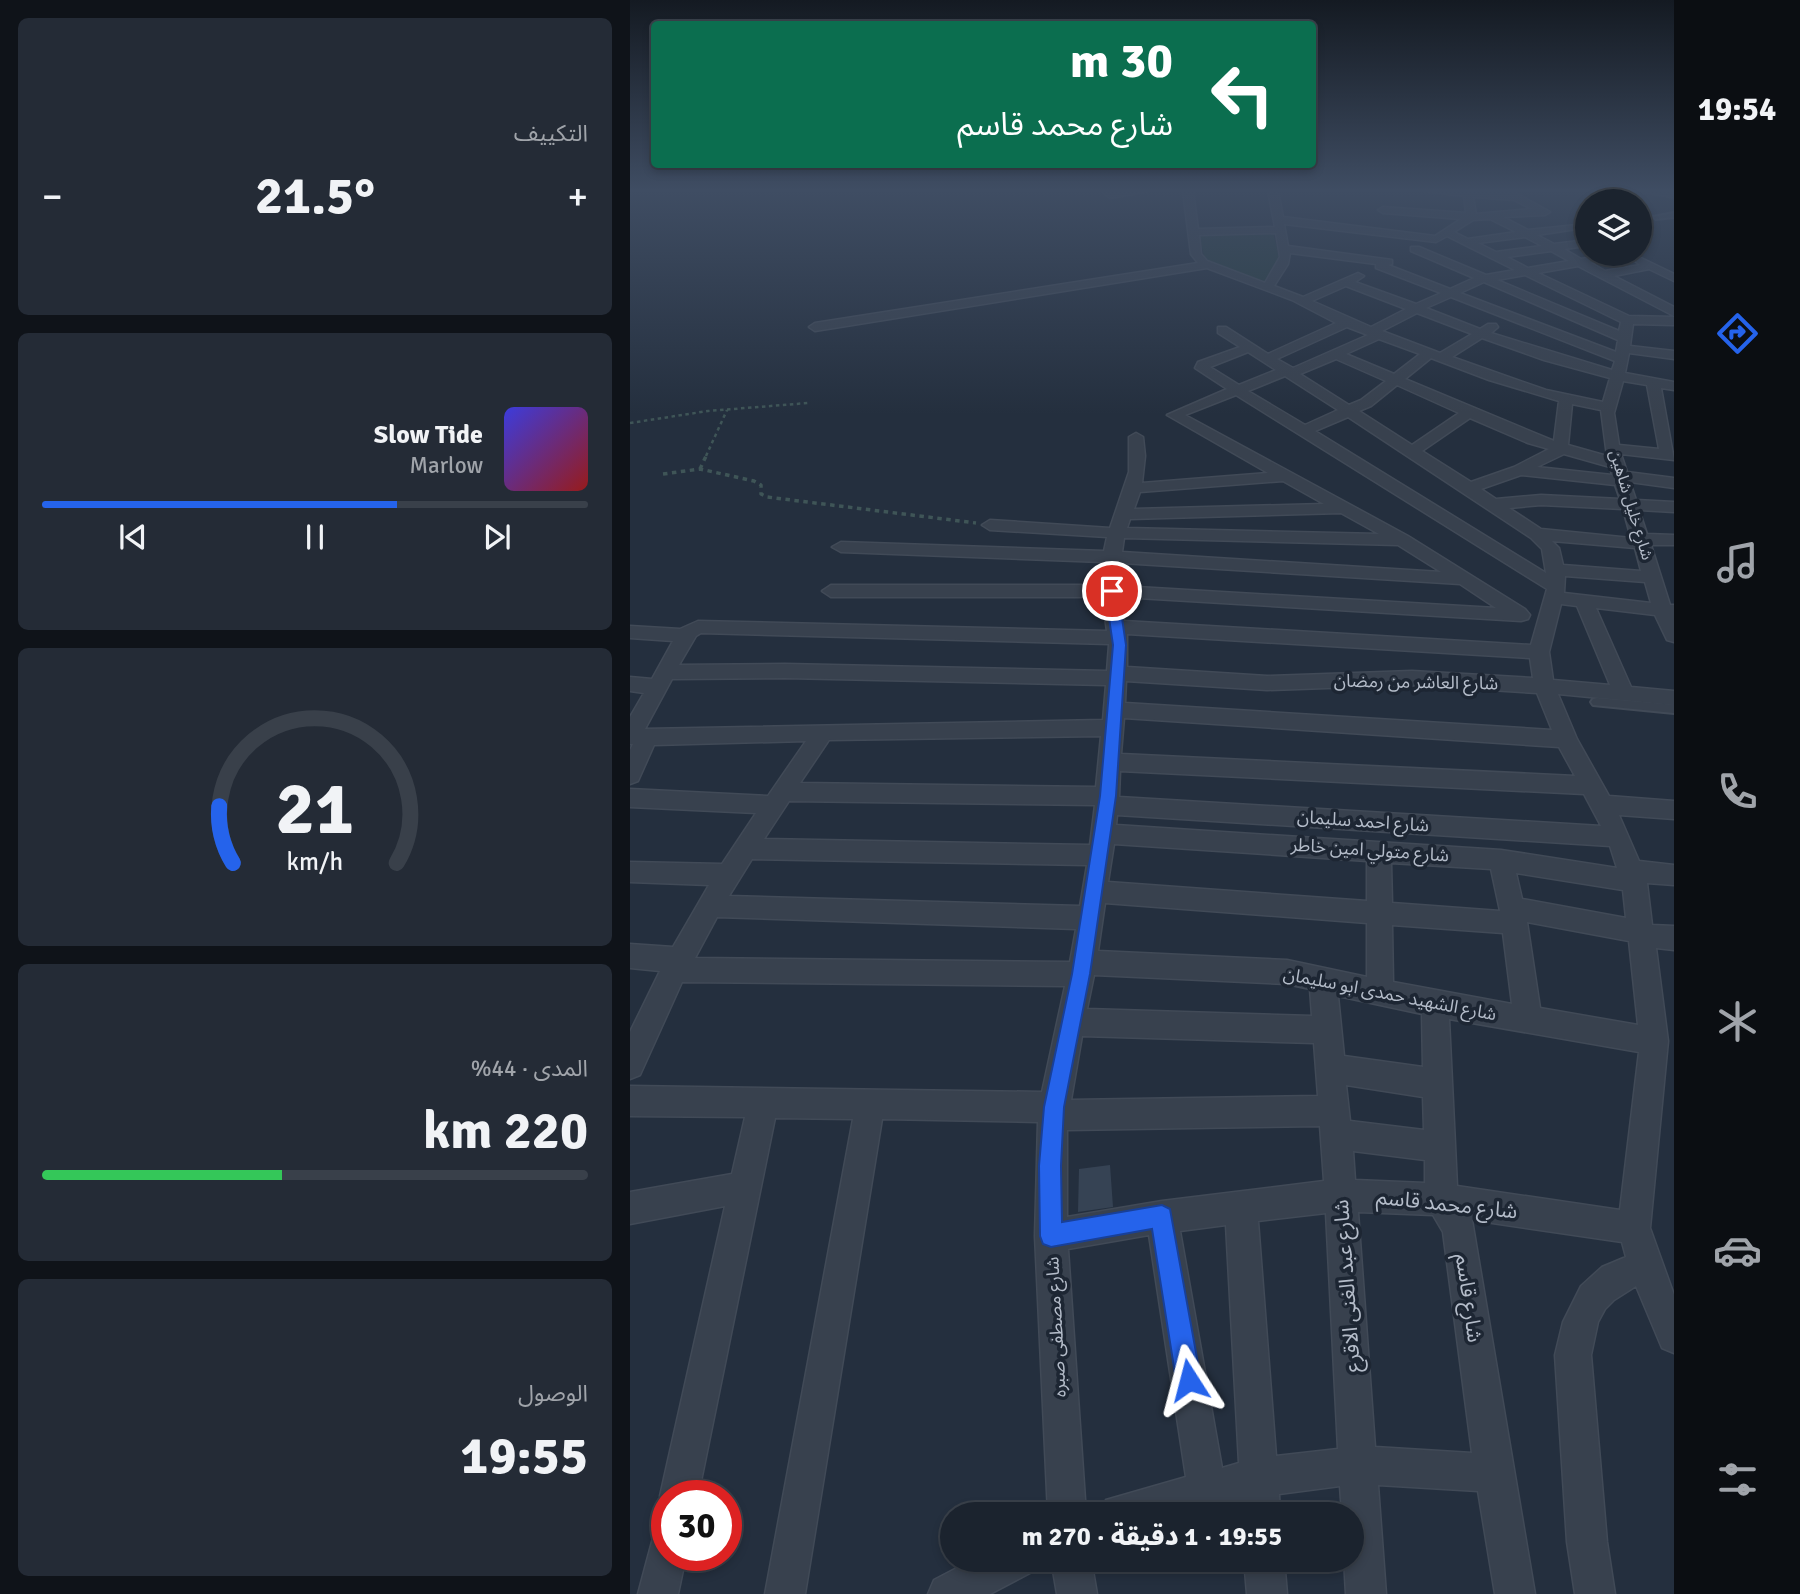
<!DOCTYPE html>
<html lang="ar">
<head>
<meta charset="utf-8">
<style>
  :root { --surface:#1b232e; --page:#242b36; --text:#f1f3f6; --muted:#a0a4aa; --line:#39404a; --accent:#2563eb }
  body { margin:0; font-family:Signika,"Noto Sans Arabic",sans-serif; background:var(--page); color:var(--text); direction:rtl; height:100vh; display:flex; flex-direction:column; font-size:26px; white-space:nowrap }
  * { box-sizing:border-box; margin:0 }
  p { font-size:23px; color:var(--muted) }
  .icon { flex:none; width:38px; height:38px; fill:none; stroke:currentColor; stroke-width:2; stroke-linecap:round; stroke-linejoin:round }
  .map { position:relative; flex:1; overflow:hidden; direction:ltr }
  .panel { display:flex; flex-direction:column; gap:18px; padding:18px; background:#0f1319; width:630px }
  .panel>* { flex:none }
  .hud { position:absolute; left:21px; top:21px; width:665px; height:147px; border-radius:7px; box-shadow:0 4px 10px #0003,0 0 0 2px var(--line); direction:rtl; background:#0b6e4f; color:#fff; overflow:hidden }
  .fabs { position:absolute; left:945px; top:189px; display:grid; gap:14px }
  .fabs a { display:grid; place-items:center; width:77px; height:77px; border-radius:50%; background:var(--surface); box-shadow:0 4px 10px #0003,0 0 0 2px var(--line); font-size:35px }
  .speed { position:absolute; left:21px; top:1480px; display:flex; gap:14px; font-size:35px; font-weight:700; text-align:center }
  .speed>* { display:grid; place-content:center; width:91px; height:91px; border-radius:50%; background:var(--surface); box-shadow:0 4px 10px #0003,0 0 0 2px var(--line); line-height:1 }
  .speed .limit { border:10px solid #d22; background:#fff; color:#111 }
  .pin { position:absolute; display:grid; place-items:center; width:60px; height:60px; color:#fff; margin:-30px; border:4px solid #fff; border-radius:50%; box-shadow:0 2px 7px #0007 }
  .me { position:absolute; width:77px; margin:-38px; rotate:351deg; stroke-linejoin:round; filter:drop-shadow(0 0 5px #0008) }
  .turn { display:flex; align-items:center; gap:24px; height:147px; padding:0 28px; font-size:32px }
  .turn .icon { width:91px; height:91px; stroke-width:2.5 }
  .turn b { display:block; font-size:49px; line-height:60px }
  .big { font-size:52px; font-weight:800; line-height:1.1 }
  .panel .widget { flex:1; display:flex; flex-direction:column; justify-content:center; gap:10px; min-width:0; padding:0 24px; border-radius:10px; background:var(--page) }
  .panel .dial { align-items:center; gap:0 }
  .dial svg { height:182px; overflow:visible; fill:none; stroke:var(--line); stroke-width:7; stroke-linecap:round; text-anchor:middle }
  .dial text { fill:var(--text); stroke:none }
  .song { display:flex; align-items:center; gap:21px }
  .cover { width:84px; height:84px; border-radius:10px; background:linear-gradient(135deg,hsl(240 70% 55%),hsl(0 70% 35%)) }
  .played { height:7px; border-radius:4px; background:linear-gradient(90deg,var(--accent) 65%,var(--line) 65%) }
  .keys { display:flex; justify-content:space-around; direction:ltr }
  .heat { display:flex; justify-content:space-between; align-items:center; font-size:38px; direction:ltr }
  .charge { height:10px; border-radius:5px; background:linear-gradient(90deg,#34c759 44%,var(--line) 0) }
  .trip { position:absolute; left:310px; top:1502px; width:424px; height:70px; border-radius:35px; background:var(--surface); box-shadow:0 4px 10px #0003,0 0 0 2px var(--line); font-weight:800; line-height:70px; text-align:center; direction:rtl }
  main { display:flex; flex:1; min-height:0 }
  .tabs { display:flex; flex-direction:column; width:126px; justify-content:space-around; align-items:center; background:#0b0e12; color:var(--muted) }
  .tabs .icon { width:49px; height:49px }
  .tabs .on { color:var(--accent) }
  .tabs b { font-size:32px; color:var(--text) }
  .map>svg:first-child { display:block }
</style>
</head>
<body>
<main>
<nav class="tabs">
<b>19:54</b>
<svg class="icon on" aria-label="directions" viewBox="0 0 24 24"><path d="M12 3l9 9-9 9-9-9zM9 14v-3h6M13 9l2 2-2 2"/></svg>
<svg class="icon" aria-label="music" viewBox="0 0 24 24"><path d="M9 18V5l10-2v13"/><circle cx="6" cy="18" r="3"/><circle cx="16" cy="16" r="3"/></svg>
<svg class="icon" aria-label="phone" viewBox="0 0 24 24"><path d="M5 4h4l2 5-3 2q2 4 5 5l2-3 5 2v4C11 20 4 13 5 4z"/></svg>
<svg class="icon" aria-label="climate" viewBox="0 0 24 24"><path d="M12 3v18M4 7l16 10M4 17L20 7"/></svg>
<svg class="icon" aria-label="car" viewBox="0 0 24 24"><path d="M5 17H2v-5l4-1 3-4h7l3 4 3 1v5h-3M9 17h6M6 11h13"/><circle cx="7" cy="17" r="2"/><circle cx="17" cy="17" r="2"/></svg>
<svg class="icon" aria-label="filters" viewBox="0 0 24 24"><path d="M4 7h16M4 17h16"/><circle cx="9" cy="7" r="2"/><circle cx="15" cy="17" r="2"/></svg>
</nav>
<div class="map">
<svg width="1044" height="1594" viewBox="0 0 1044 1594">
  <rect width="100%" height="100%" fill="#242f3e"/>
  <!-- green -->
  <path fill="#263c3f" d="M643,232L650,261L637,283L575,260L569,235Z"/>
  <!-- building -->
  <path fill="#364354" d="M480,1165L483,1207L448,1212L449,1169Z"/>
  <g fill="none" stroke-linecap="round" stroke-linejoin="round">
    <!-- lane casing -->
    <g stroke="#414a57" stroke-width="4">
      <path id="lane" d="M1014,191L1044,193V197L1016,192Z
        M1044,213V217L1026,219L1023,217Z
        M967,698L1044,705V713L963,705L961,702L963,699Z"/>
    </g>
    <!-- street casing -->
    <g stroke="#414a57" stroke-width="3">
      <path id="street" d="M472,191H519L480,198Z
        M553,191H563L568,229L645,227L638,191H648L653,217L805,236L831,219L753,213L748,210L753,207L836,213L834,196L795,191H882L920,212L915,215L873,217L898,230L947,225V229L907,235L924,244L957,240V246L934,249L951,259L980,254H1002L961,263L975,271L1010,265L1004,260L1009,257L1044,274V281L1019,269L984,276L1044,307V316L948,266L908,273L999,316L1044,317V325L1003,324L1000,346L1044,351V359L999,353L995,373L1044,382V390L1031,388L1044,460L991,454L997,472L1044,478V488L1000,482L1006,500L1044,502V512L1009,510L1017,534L1044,535V545H1021L1040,605H1044V642L1037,640L1025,615L966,608L1001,687L1044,691V705L928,694L947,739L979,796L1044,801V819L989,815L1009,861L1044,865V885L1017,883L1022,925L1044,926V950L1026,948L1038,1041L1020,1228L1044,1295V1353L1032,1348L1006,1286L984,1300L975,1309L968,1322L961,1355L977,1542L985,1594H945L937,1542L925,1355L933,1322L951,1286L972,1267L996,1257L992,1242L842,1220L905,1594H865L848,1491L748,1485L756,1594H716L714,1559H721V1514H712L710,1486L649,1494L650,1514H612L611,1501L563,1514H471L476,1500L556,1477L519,1235L438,1249L456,1514H418L405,1236L408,1122L252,1119L175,1594H135L223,1119L145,1118L68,1496H37V1510L30,1496L95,1206L0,1224V1192L102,1174L115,1117L0,1116V1086L412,1092L435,986L52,982L10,1075L0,1079V1032L30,971L0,968V944L43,947L79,885L0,882V862L92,864L126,813L0,807V789L138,796L176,741L24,745L8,781L0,784V750L3,744H0V717L14,693L0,691V677L22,679L43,641L0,638V626L50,629L68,621L477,631L472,597H201L192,591L201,585H472L473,562L211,552L202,547L211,542L474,551L477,537L360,530L352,525L360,520L480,528L499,472V437L506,433L513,437L515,456L512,483L638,473L537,415L597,389L565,368L568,362L610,347L588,333V327H596L638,354L706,323L662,300L577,268L185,331L179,327L185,323L568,263L561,254ZM843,197L884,200L902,209L846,214ZM860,219L886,232L838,239L824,232L843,220ZM654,224L806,242L817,236L885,270L856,275L789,247H781V251L844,278L820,289L758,265L762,264V260L658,246ZM646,233L650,257L635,283L577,261L571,254L569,235ZM895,237L912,246L866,252L848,243ZM921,251L939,261L898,268L877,257ZM660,253L746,264V268L811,293L786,304L725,282L734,276L728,273L673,297L644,286L658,264ZM895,275L991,322L989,331L867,280ZM854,282L988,340L986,352L830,293ZM716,286L776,309L741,327L682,301ZM821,297L985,361L982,370L861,333L868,327L866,324H858L850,329L796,308ZM787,313L842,334L810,353L752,331ZM717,327L738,335L663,368L647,359ZM852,338L914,360L980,378L973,402L916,390L822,357ZM749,339L790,354L764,374L716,354ZM618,352L646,370L609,385L580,367ZM801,358L859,380L929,401L924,441L775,379ZM706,359L756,381L731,400L719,405L670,374ZM655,376L708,410L675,425L618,391ZM993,381L1017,385L1029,449L989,445L984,413ZM767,385L829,413L782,445L729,411L741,406ZM606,395L917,589L901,645L494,621L491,597L891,621L898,619L900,615L895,609L778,536L555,415ZM942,404L971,410L977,456L938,445ZM718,417L901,538L912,549L916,573L685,431ZM840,418L898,443L919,449L884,467L841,482L792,451ZM934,454L980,467L982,475L907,467ZM891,475L985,485L990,499L911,495L866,499L851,489ZM653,481L694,504L504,509L510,492ZM911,505L993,509L1001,538L911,529L879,508ZM711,513L749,534L497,528L500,519ZM494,538L768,545L811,572L492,552ZM922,541L1005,548L1011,571L933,565L929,548ZM491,563L830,584L866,608L490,586ZM935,576L1015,582L1021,603L934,593ZM931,604L947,606L980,685L923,680L919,652ZM71,633L479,644V645L477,671L155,664L49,665L66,636ZM497,634L900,658L903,678L782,671L637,676L497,667ZM155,678L476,685L473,720L15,729L42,679ZM496,681L637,690L782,685L907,693L922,730L495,703ZM494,718L929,747L945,776L491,754ZM471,736L466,787L170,783L199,740ZM490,771L954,794L971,826L489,797ZM159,801L465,805L460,845L134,839ZM487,815L980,846L987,868L871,850L486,825ZM484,844L737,861V901L478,882ZM122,859L457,865L450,906L99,896ZM761,863L861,869L870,911L762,903ZM886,873L993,890L996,918L892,899ZM475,903L737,923V977L657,960L468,951ZM87,917L446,929L440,962L65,958ZM897,922L999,941L1008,1025L910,1008ZM762,925L873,933L882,1004L763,982ZM464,975L657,984L680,989L682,1016L457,1009ZM708,996L792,1014L793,1067L714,1056ZM819,1019L1009,1052L990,1210L827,1186ZM452,1036L684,1043L688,1096L441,1100ZM716,1085L793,1097L794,1130L720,1121ZM690,1126L694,1181L532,1201L437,1217V1130ZM723,1151L795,1160V1183L725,1180ZM728,1212L803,1215L813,1232L842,1453L745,1447ZM696,1213L708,1449L646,1456L628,1221ZM596,1225L609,1463L592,1468L550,1231Z
        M37,1532V1556H56L48,1594H8L23,1538Z
        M344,1559H406L400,1573L360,1594H298L304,1580Z
        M421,1559H461L467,1594H427Z
        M614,1559H654L657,1594H617Z"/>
    </g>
    <!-- path-far1 -->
    <path stroke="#3f5557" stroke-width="2.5" stroke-dasharray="3.5 3.5" stroke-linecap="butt" d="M0,423L78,411L178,403
      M76,456L97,410"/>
    <!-- path -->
    <path stroke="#3f5557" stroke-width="3.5" stroke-dasharray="4.5 4.5" stroke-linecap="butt" d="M70,469L77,454
      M33,474L70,469L124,481L131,485V494L137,497L346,523"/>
    <!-- lane -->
    <use href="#lane" fill="#38414e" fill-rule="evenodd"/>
    <!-- street -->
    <use href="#street" fill="#38414e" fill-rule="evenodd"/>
  </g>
  <!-- sky -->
  <linearGradient id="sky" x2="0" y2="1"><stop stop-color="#141a22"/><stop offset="0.46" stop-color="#3f4d63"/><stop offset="1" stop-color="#3f4d63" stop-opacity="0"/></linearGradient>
  <rect width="1044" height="414" fill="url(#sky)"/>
  <!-- route -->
  <path fill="#2563eb" stroke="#184099" stroke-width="2" d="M482,587L488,591L496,645L486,796L460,974L434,1107L431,1166L432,1222L532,1205L540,1209L571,1380L567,1389L559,1393L550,1389L546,1380L522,1229L421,1247L413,1244L410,1236L409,1166L414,1107L442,974L470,796L483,645L475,591Z"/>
  <g text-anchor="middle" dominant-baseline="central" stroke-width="7" stroke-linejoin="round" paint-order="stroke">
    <!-- far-street labels -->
    <g font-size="16" fill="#b4bcc9" stroke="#1d2633">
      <text transform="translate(1001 505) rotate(73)">شارع خليل شاهين</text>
    </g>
    <!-- street labels -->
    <g font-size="18" fill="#b4bcc9" stroke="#1d2633">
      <text transform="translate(786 682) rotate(1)">شارع العاشر من رمضان</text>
      <text transform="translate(733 821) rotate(4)">شارع احمد سليمان</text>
      <text transform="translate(740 850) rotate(4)">شارع متولي امين خاطر</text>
      <text transform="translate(760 994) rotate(11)">شارع الشهيد حمدى ابو سليمان</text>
      <text transform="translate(426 1327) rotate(-93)">شارع مصطفى صبره</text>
    </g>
    <!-- near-street labels -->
    <g font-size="21" fill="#b4bcc9" stroke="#1d2633">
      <text transform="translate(817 1204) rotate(6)">شارع محمد قاسم</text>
      <text transform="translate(717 1286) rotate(-94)">شارع عبد الغنى الاقرع</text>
      <text transform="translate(839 1298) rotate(82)">شارع قاسم</text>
    </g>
  </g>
</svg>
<div class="fabs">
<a><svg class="icon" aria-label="layers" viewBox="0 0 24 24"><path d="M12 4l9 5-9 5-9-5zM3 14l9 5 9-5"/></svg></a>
</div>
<div class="speed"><div class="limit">30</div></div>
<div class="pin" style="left:482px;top:591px;background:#d93025"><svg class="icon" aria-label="arrive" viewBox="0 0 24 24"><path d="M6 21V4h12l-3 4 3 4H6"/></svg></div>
<svg class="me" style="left:559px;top:1380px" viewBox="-20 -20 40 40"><path d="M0-17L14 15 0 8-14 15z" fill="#2563eb" stroke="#fff" stroke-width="4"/></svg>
<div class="trip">19:55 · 1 دقيقة · 270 m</div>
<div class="hud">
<div class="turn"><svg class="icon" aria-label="left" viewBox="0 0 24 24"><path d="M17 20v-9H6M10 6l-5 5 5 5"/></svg><div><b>30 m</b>شارع محمد قاسم</div></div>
</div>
</div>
<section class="panel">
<div class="widget"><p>التكييف</p>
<div class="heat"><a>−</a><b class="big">21.5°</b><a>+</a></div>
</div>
<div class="widget">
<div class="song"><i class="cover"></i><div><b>Slow Tide</b><p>Marlow</p></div></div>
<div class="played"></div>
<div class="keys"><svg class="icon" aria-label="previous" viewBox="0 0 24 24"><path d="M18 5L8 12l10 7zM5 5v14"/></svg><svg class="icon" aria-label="pause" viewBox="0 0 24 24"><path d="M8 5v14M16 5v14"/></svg><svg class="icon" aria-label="next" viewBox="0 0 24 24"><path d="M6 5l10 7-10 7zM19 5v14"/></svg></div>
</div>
<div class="widget dial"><svg viewBox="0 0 100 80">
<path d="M14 69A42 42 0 1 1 86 69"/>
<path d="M14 69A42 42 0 0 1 8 44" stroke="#2563eb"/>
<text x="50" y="56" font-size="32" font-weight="700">21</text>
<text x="50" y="72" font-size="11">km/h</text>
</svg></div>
<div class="widget"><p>المدى · 44%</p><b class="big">220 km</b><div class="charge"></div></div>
<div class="widget"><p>الوصول</p><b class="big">19:55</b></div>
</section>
</main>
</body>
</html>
